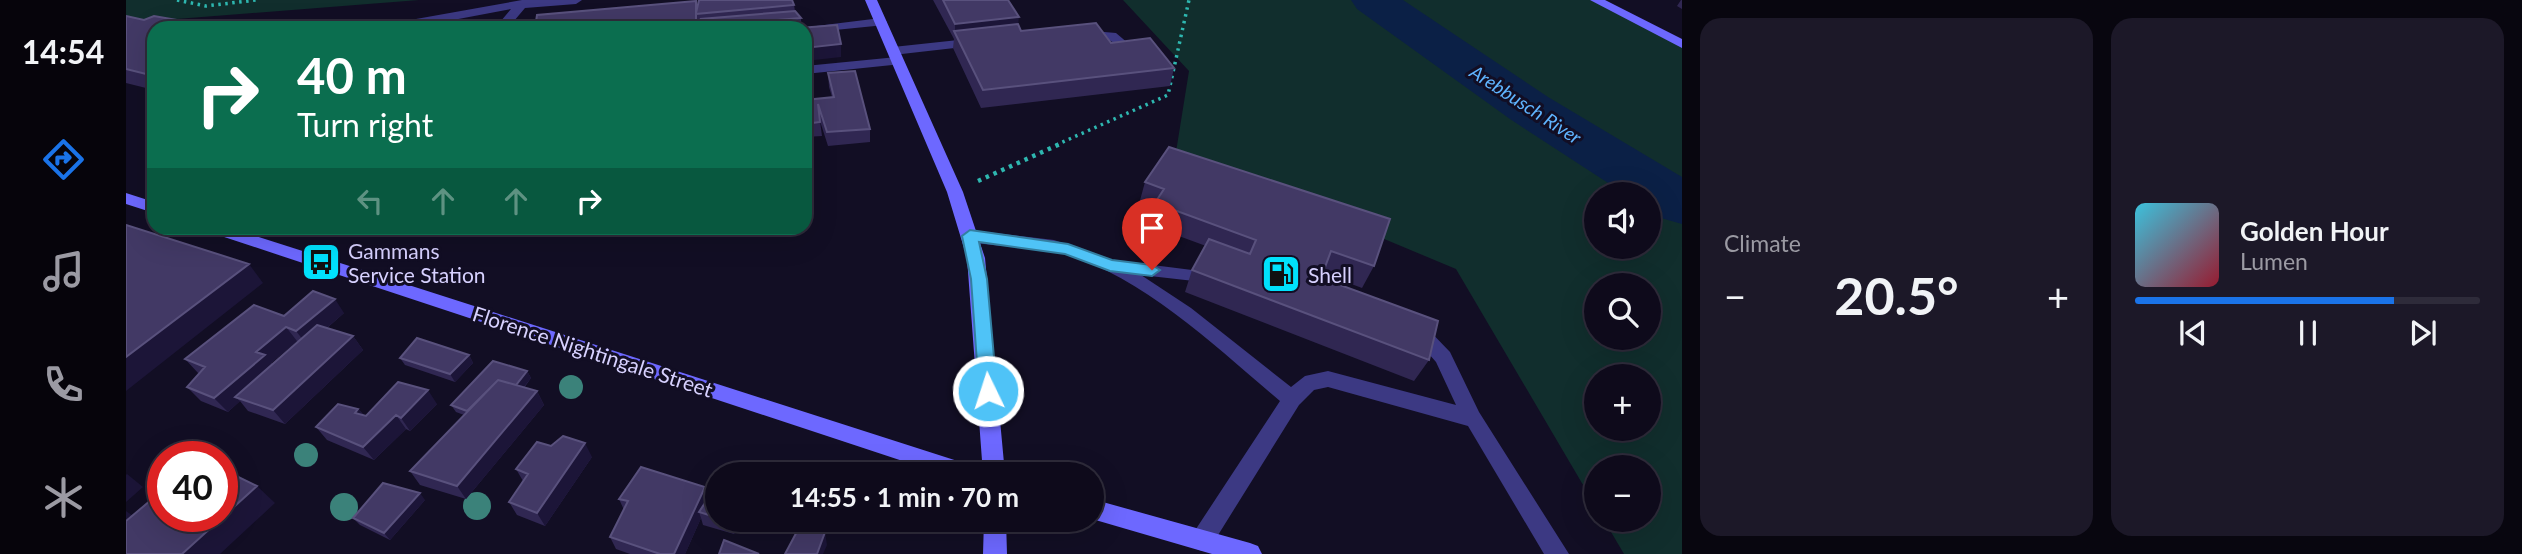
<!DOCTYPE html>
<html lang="en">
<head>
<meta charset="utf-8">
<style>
  :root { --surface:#0e0a1b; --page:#1c1828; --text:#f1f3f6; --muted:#9b9aa3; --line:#2e2b3a; --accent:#1a73e8 }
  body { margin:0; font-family:Lato,sans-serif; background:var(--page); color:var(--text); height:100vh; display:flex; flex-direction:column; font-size:26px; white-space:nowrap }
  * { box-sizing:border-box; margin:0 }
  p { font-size:23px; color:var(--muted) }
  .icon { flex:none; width:38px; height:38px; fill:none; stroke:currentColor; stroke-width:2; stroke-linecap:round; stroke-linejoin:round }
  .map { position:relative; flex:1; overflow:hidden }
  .details { display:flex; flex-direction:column; gap:18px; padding:18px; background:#08060f; width:840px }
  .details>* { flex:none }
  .top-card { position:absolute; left:21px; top:21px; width:665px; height:214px; border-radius:21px; box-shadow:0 7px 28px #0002,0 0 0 2px var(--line); background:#0b6e4f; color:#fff; overflow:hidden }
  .controls { position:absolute; left:1458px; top:182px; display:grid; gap:14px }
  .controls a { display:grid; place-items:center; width:77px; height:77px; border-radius:50%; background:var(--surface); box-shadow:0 7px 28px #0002,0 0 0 2px var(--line); font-size:35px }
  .speed { position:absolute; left:21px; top:441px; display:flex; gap:14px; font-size:35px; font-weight:700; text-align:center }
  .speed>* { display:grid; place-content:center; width:91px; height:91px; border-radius:50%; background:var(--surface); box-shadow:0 7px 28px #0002,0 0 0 2px var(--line); line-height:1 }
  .speed .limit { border:10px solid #d22; background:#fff; color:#111 }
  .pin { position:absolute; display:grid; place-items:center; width:60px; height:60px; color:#fff; margin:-72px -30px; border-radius:50% 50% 50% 0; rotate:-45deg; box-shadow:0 0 7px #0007 }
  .pin .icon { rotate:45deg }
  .me { position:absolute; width:77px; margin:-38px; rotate:356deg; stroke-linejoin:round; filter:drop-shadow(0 0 5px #0008) }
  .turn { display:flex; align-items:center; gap:24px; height:147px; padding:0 35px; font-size:32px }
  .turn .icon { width:91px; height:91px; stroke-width:2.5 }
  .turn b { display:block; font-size:49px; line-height:60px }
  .lanes { display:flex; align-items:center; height:66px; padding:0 35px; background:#0003; justify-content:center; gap:35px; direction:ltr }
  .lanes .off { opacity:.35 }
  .big { font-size:52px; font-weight:700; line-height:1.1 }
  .details .card { flex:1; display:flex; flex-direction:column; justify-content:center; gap:10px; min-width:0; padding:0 24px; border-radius:21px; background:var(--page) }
  .song { display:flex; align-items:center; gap:21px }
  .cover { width:84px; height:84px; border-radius:10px; background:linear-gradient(135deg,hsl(190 70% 55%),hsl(350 70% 35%)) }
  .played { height:7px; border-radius:4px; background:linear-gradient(90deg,var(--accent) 75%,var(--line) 75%) }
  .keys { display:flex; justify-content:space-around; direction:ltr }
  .heat { display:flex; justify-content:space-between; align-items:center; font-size:38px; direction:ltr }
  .details .tiles { flex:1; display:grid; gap:18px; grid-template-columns:repeat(2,1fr) }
  .trip { position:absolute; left:579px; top:462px; width:399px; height:70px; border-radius:35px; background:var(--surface); box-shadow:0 7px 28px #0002,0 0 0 2px var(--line); font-weight:700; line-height:70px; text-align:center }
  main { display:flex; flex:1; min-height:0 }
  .menu { display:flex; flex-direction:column; width:126px; justify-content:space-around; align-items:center; background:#06040b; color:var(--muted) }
  .menu .icon { width:49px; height:49px }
  .menu .current { color:var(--accent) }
  .menu b { font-size:32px; color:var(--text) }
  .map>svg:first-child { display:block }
</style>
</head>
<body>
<main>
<nav class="menu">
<b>14:54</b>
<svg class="icon current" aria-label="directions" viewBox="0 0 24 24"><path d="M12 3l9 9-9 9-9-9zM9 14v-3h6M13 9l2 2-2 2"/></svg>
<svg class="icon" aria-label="music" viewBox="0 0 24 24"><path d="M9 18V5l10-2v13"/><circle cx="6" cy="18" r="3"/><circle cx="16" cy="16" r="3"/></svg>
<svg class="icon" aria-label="phone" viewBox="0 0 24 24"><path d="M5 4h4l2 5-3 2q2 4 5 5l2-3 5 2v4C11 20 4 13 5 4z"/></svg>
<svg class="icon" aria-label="climate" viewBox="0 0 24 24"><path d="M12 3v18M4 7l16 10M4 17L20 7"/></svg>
</nav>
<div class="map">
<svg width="1556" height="554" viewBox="0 0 1556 554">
  <rect width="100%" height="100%" fill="#120e24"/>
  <!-- green -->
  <path fill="#112e2d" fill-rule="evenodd" d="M0,0H293L12,22L0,28Z
    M997,0H1470L1556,44V554H1498L1478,520H1522V467H1470V507L1330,269L1050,152L1063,71ZM1470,194H1522V247H1470ZM1470,285H1522V338H1470ZM1470,376H1522V429H1470Z"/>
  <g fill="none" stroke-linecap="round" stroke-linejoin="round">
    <!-- river -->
    <path fill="#0b2046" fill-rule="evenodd" d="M1225,0H1277L1422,97L1556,177V224L1535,218L1522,210V194H1499L1384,119L1231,9Z"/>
    <!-- path-far1 -->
    <path stroke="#2eb7b0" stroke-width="3.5" stroke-dasharray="2.5 4.5" stroke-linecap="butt" d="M51,0L80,6L130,0
      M930,145L1042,95L1063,0"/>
    <!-- path -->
    <path stroke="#2eb7b0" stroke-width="4.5" stroke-dasharray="3.5 5" stroke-linecap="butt" d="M852,181L934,144"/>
    <!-- lane -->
    <path fill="#3c3983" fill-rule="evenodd" d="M396,0H456L450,4L399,8L382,28H369L385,9L290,27L284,23L290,19Z
      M755,18L761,22L759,25L679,33V28H674Z
      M955,30L990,33L1003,44L997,48L983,40L951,37L949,34Z
      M851,38L857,42L855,45L767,55L761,51L767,47Z
      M771,57L778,61L776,64L679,74V66Z
      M844,230L928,240L987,260L1074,271L1077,275L1068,281L1015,275L1065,308L1165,387L1179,376L1202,371L1330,405L1310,362L1280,328L1282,323H1296L1324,352L1353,412L1443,554H1418L1342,426L1202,387L1188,390L1173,405L1084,548L1076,551L1068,548L1065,540L1068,532L1154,401C1091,348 1019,278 939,254C906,244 870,249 838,240L836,236Z"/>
    <!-- secondary -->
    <path fill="#6d68ff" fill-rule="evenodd" d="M739,0H751L837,192L859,258L879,474H857L841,258L821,192Z
      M1464,0H1479L1556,39V48Z
      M0,193L28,202V213L0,204Z
      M81,228H105L844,465L852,467L855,474H816L83,232Z
      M966,499L1124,543L1132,546L1136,554H1086L966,519Z
      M858,520H880L881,554H857Z"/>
  </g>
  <!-- trees -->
  <g fill="#3b827a">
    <circle cx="445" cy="387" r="12"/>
    <circle cx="180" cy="455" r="12"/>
    <circle cx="351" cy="506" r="14"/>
    <circle cx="218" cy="507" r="14"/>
  </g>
  <!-- wall -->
  <path fill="#302752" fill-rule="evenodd" d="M807,0H882L895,31L985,43L1048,68L1044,86L855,108L827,48L828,39Z
    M1555,0H1556V9L1551,6Z
    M570,1L571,8L668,5L669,11L675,18V25L642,28H577V26H572V28H409Z
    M0,16L28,28V90L0,83Z
    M679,64L686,89L687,99L706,97L703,87L702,73L744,129V142L702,146L694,121L696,136L679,137Z
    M1019,182L1248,266L1236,288L1196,273L1195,278L1303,360L1288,381L1059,292L1066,270L1080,246L1023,225L1027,209L1013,204Z
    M218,313L201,328L227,336L237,350L159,424L122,411L114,401L102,412L75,401L61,387L73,374L59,359L158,316ZM171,341L172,342L147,364L145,363Z
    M343,355L347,363L329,382L279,365L274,358Z
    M401,371L405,378L398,388L411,391L418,405L340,499L294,485L284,471L338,415L330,412L325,405Z
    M311,404L284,431L280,429L248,460L201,440L190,427L232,409L238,415L240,416Z
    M466,457L419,526L391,515L383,502L397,481L390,469Z
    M592,483V520H617L608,534L577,525L575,518L559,554H504L490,549L484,537L498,510L493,499L582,498Z
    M299,500L264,540L234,525L227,518Z"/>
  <!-- shaded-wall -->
  <path fill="#1c1538" d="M893,17L891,34L829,33V24Z
    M715,44V57L679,61V48Z
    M123,264L137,283L0,391V357Z
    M209,299L218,313L181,345L170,331Z
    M160,327L171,341L145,363L151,369L109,397L114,401L102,412L88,398L130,352Z
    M227,336L237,350L159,424L147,410Z
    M343,355L347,363L329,382L324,374Z
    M401,371L405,378L390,397L386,390Z
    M302,390L311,404L284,431L275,418Z
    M411,391L418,405L340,499L331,486Z
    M232,409L243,422L229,413Z
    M270,415L280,429L248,460L237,447Z
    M459,443L466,457L419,526L411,513Z
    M1,474L17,487L0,502V475Z
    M131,486L149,503L94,554H56Z
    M579,487L583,500L573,512L575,518L559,554H548Z
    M294,493L299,500L264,540L258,533Z
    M0,511L7,516L0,522Z
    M606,520H617L608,534L605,521Z
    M699,532L701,545L697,554H691Z"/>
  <!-- building -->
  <path fill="#423965" stroke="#59517d" stroke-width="2" d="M573,0H666L668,5L570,14V20L475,28H409L411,15L570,1V13Z
    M817,0H882L893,17L829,24Z
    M669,11L675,18L578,26L575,19Z
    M0,16L18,20L28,16L85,26L80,28H28V76L0,69Z
    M970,23L985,43L1024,38L1048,68L857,90L828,31L892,24L895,31Z
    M711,25L715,44L679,48V28H673Z
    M679,64H680L686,89L679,90Z
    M729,71L744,129L701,132L692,104L694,122L679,124V100L708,97L702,73Z
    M1043,147L1264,219L1248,266L1205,251L1195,278L1312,321L1303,360L1066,270L1083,239L1124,254L1130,240L1029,203L1038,189L1019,182Z
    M0,225L123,264L0,357Z
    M187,291L209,299L170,331L160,327L130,352L139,355L88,398L61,387L79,367L59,359L128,305L158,316Z
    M191,325L227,336L147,410L109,397Z
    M291,338L343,355L324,374L274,358Z
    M367,361L401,371L390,385L372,380L341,411L325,405Z
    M372,380L411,391L331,486L284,471Z
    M272,382L302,390L275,418L270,415L237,447L190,427L212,404L232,409L229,413L240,416Z
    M437,436L459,443L411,513L383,502L402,474L390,469L411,442L425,446Z
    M604,464L636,474H597Z
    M515,467L579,487L548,554H534L484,537L502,501L493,499Z
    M96,469L131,486L56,554H0V521L37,490V516H96Z
    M257,483L294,493L258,533L227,518Z
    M592,483V518L573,512Z
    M675,524L699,532L691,554H659Z
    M598,540L633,554H593Z"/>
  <!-- route -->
  <path fill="#4fc3f7" stroke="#337fa1" stroke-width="2" d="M844,230L942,244L986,260L1026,265L1034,270L1026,276L984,271L939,254L853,242L861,279L871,391L868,396L862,398L855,396L853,391L845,279L836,236Z"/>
  <!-- icons -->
  <defs>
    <g id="bus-square" transform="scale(2.0125)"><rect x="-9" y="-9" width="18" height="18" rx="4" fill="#00e1fc" stroke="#120e24"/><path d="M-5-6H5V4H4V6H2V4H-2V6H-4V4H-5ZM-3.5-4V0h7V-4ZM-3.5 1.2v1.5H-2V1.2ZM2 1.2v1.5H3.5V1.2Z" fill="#111"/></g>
    <g id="fuel-square" transform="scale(2.0125)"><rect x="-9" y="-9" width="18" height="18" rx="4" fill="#00e1fc" stroke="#120e24"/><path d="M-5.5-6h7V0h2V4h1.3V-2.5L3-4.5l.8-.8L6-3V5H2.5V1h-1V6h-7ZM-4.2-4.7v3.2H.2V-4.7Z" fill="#111"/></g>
  </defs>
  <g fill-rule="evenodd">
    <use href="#bus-square" x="195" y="262"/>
    <use href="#fuel-square" x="1155" y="274"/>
  </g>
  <g text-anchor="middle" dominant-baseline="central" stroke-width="6" stroke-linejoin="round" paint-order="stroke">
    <!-- far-water labels -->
    <g font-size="19" font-style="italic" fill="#5fb4ff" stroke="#120e24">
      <text transform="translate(1400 104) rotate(33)">Arebbusch River</text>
    </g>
    <!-- poi labels -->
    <g font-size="21" fill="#d7d1ff" stroke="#120e24" text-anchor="start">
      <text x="222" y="250">Gammans<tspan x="222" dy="24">Service Station</tspan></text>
      <text x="1182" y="274">Shell</text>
    </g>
    <!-- street labels -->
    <g font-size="21" fill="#d7d1ff" stroke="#120e24">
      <text transform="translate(467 351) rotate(18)">Florence Nightingale Street</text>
    </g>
  </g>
</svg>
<div class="controls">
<a><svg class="icon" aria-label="sound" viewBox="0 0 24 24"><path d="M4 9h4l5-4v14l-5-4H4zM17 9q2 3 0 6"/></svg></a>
<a><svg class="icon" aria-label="search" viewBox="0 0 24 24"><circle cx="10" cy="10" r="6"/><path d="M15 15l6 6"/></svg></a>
<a>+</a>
<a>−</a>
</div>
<div class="speed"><div class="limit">40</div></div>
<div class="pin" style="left:1026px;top:270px;background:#d93025"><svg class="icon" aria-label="arrive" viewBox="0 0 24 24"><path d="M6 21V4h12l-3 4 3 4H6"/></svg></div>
<svg class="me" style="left:862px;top:391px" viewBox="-20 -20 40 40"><circle r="17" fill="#4fc3f7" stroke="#fff" stroke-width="3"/><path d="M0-11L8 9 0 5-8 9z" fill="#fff"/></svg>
<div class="trip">14:55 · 1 min · 70 m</div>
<div class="top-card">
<div class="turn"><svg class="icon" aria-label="right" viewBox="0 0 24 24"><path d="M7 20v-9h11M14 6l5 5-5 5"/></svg><div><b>40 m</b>Turn right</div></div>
<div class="lanes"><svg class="icon off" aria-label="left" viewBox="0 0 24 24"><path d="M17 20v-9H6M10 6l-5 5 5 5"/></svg><svg class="icon off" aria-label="ahead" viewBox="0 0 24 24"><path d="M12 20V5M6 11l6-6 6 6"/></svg><svg class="icon off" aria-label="ahead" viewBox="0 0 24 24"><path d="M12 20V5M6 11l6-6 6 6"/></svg><svg class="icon" aria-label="right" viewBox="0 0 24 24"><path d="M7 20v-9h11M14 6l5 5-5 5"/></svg></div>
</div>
</div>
<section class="details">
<div class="tiles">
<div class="card"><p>Climate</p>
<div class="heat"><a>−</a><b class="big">20.5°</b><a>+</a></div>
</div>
<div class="card">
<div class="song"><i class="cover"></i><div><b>Golden Hour</b><p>Lumen</p></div></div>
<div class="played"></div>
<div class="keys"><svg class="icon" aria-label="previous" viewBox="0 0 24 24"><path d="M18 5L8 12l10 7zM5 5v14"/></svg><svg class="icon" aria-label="pause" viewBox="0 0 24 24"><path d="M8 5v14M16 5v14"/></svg><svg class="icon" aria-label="next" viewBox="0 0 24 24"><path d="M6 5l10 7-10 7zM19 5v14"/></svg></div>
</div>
</div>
</section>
</main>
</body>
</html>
